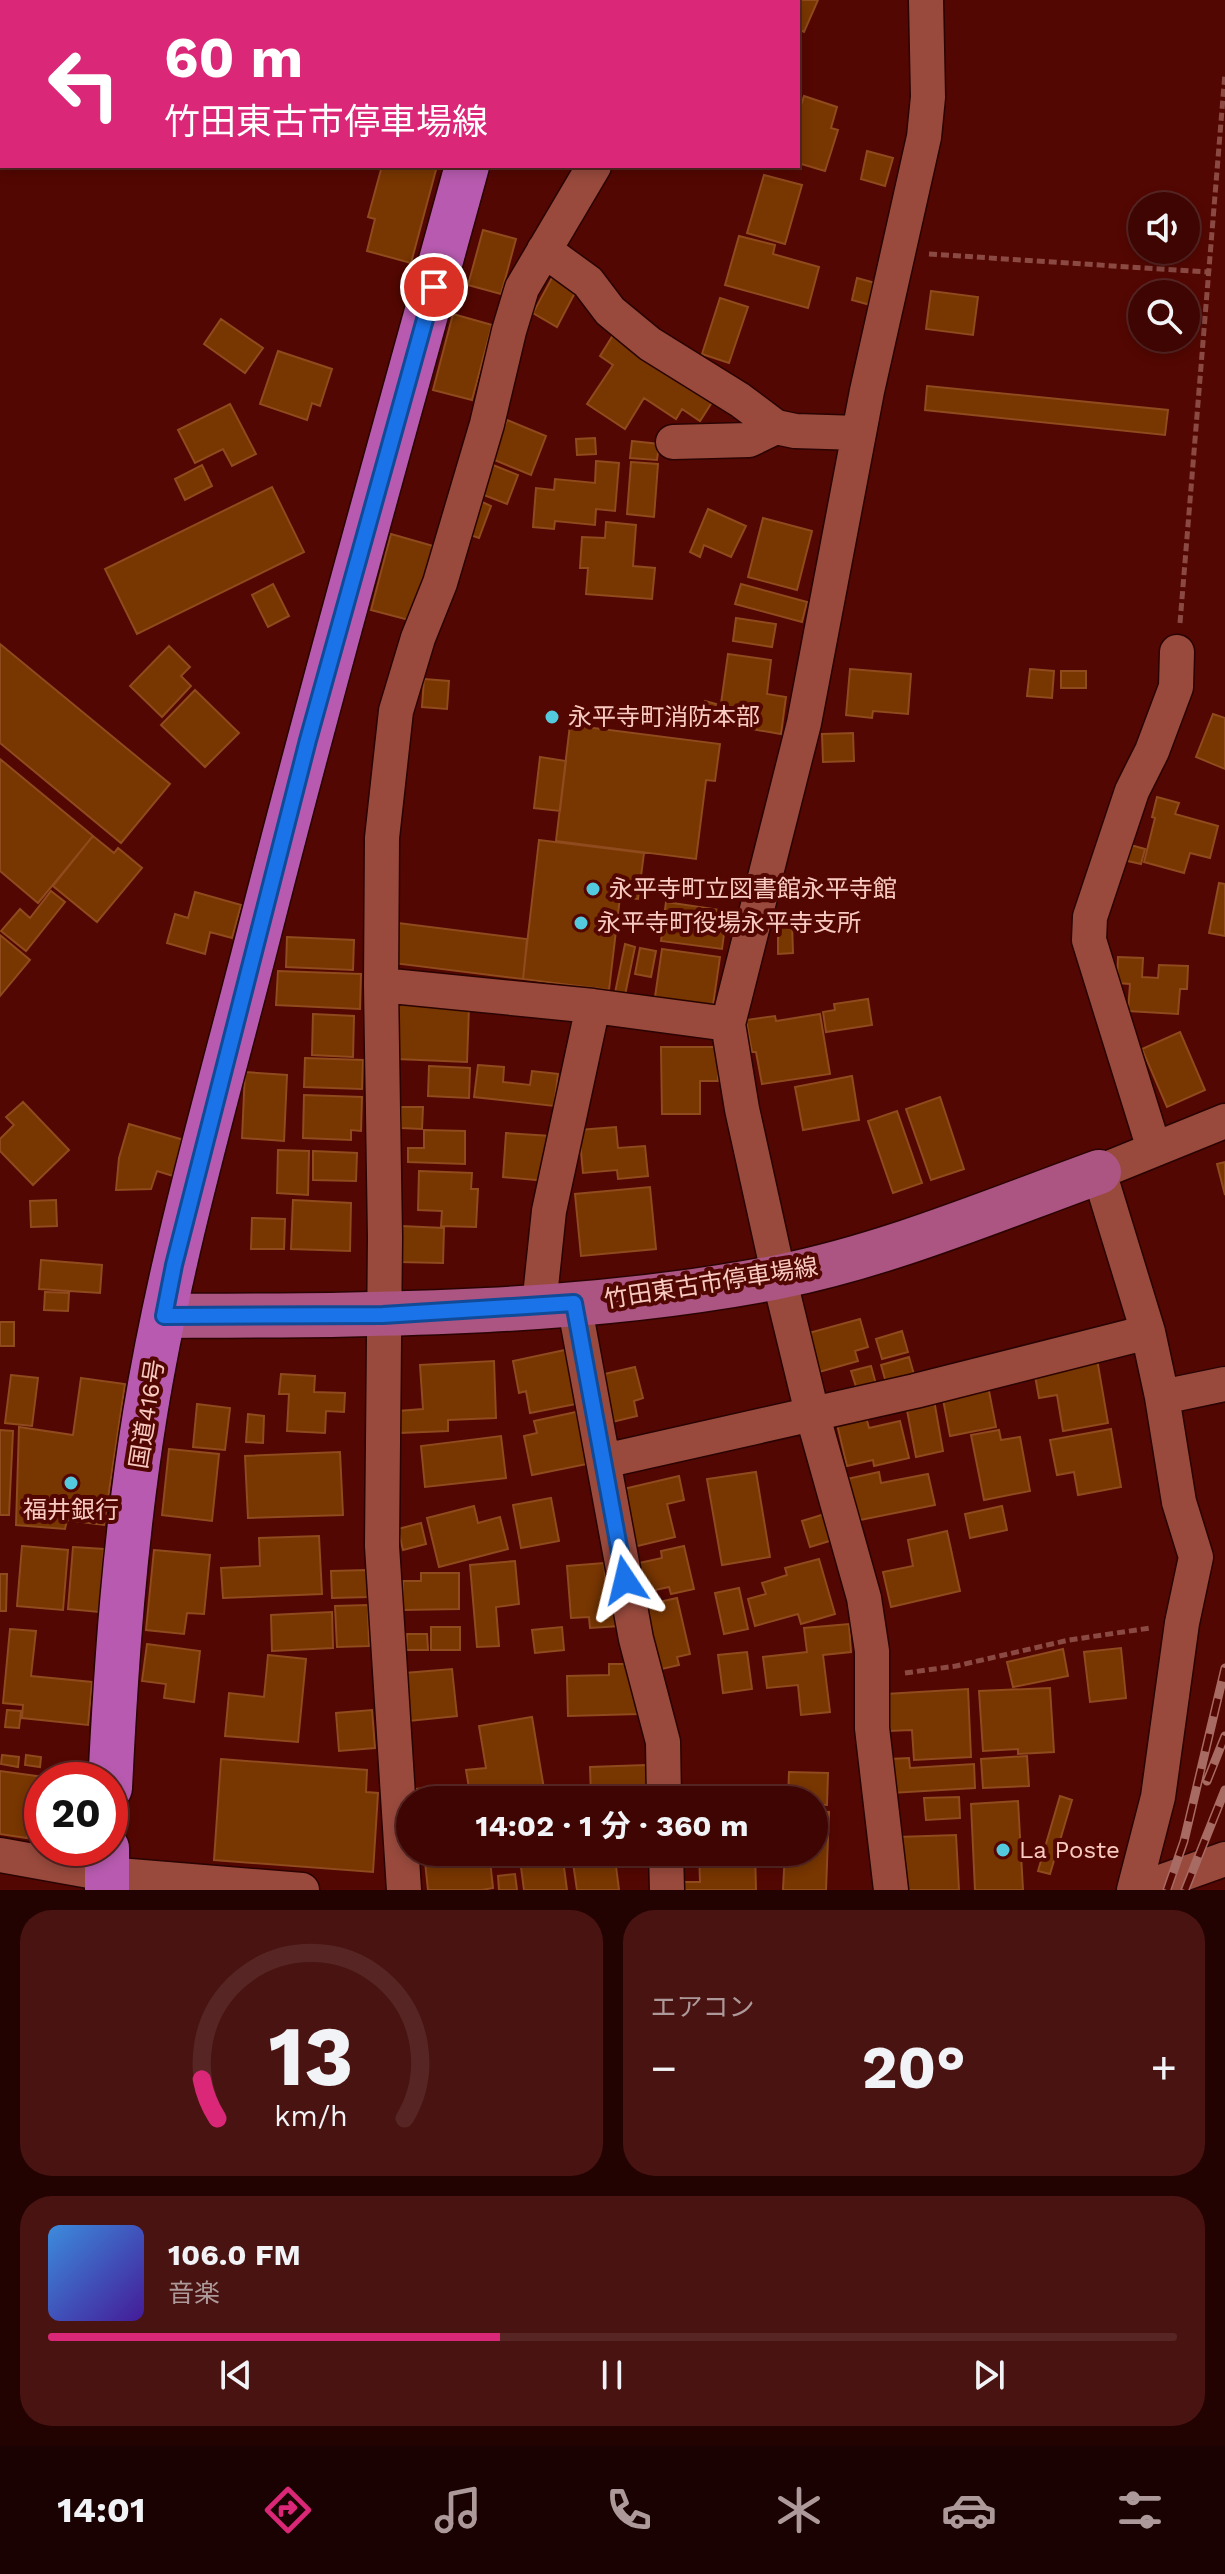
<!DOCTYPE html>
<html lang="ja">
<head>
<meta charset="utf-8">
<style>
  :root { --surface:#3e0502; --page:#491311; --text:#f1f3f6; --muted:#ad9999; --line:#572624; --accent:#db2777 }
  body { margin:0; font-family:"Work Sans","Noto Sans JP",sans-serif; background:var(--page); color:var(--text); height:100vh; display:flex; flex-direction:column; font-size:30px; white-space:nowrap }
  * { box-sizing:border-box; margin:0 }
  p { font-size:26px; color:var(--muted) }
  .icon { flex:none; width:44px; height:44px; fill:none; stroke:currentColor; stroke-width:2; stroke-linecap:round; stroke-linejoin:round }
  .map { position:relative; height:1890px; overflow:hidden }
  .side { display:flex; flex-direction:column; gap:20px; padding:20px; background:#220301; flex:1 }
  .side>* { flex:none }
  .top-card { position:absolute; left:0px; top:0px; width:800px; height:168px; box-shadow:0 4px 12px #0003,0 0 0 2px var(--line); background:#db2777; color:#fff; overflow:hidden }
  .buttons { position:absolute; left:1128px; top:192px; display:grid; gap:16px }
  .buttons a { display:grid; place-items:center; width:72px; height:72px; border-radius:50%; background:var(--surface); box-shadow:0 4px 12px #0003,0 0 0 2px var(--line); font-size:40px }
  .speed { position:absolute; left:24px; top:1762px; display:flex; gap:16px; font-size:40px; font-weight:700; text-align:center }
  .speed>* { display:grid; place-content:center; width:104px; height:104px; border-radius:50%; background:var(--surface); box-shadow:0 4px 12px #0003,0 0 0 2px var(--line); line-height:1 }
  .speed .limit { border:12px solid #d22; background:#fff; color:#111 }
  .pin { position:absolute; display:grid; place-items:center; width:68px; height:68px; color:#fff; margin:-34px; border:4px solid #fff; border-radius:50%; box-shadow:0 2px 8px #0007 }
  .me { position:absolute; width:88px; margin:-44px; rotate:350deg; stroke-linejoin:round; filter:drop-shadow(0 0 6px #0008) }
  .turn { display:flex; align-items:center; gap:28px; height:168px; padding:0 32px; font-size:36px }
  .turn .icon { width:104px; height:104px; stroke-width:2.5 }
  .turn b { display:block; font-size:56px; line-height:68px }
  .big { font-size:60px; font-weight:700; line-height:1.1 }
  .side .tile { flex:1; display:flex; flex-direction:column; justify-content:center; gap:12px; min-width:0; padding:0 28px; border-radius:32px; background:var(--page) }
  .side .dial { align-items:center; gap:0 }
  .dial svg { height:208px; overflow:visible; fill:none; stroke:var(--line); stroke-width:7; stroke-linecap:round; text-anchor:middle }
  .dial text { fill:var(--text); stroke:none }
  .song { display:flex; align-items:center; gap:24px }
  .cover { width:96px; height:96px; border-radius:12px; background:linear-gradient(135deg,hsl(210 70% 55%),hsl(260 70% 35%)) }
  .played { height:8px; border-radius:4px; background:linear-gradient(90deg,var(--accent) 40%,var(--line) 40%) }
  .keys { display:flex; justify-content:space-around; direction:ltr }
  .heat { display:flex; justify-content:space-between; align-items:center; font-size:44px; direction:ltr }
  .side .tiles { flex:1; display:grid; gap:20px; grid-template-columns:1fr 1fr }
  .tile:last-child { grid-column:span 2 }
  .trip { position:absolute; left:396px; top:1786px; width:432px; height:80px; border-radius:40px; background:var(--surface); box-shadow:0 4px 12px #0003,0 0 0 2px var(--line); font-weight:700; line-height:80px; text-align:center }
  .menu { display:flex; height:128px; justify-content:space-around; align-items:center; background:#190201; color:var(--muted) }
  .menu .icon { width:56px; height:56px }
  .menu .selected { color:var(--accent) }
  .menu b { font-size:36px; color:var(--text) }
  .map>svg:first-child { display:block }
</style>
</head>
<body>
<div class="map">
<svg width="1225" height="1890" viewBox="0 0 1225 1890">
  <rect width="100%" height="100%" fill="#530702"/>
  <!-- building -->
  <path fill="#783601" stroke="#8f4a1d" stroke-width="2" d="M733,0H818L804,32L798,29V2Z
    M804,96L837,107L831,128L838,130L825,171L798,163V115Z
    M867,151L893,158L885,186L861,179Z
    M382,166H437L411,263L367,251L375,219L368,217Z
    M764,175L802,185L785,244L747,233Z
    M483,230L516,239L501,294L468,285Z
    M739,236L775,245L773,254L819,267L808,308L725,285Z
    M554,274L578,287L557,327L533,313Z
    M857,278L879,284L874,306L852,300Z
    M931,291L978,297L973,335L926,329Z
    M720,298L748,307L729,363L702,354Z
    M453,314L492,325L472,400L433,390Z
    M221,319L263,348L245,373L204,344Z
    M615,332L716,396L700,421L682,409L676,419L644,398L625,429L587,404L613,365L600,356Z
    M278,351L332,369L320,406L312,403L307,420L260,404Z
    M927,386L1168,410L1165,435L925,410Z
    M230,404L256,454L232,466L223,449L195,463L178,430Z
    M507,420L546,436L531,475L492,459Z
    M595,438L596,454L577,455L576,439Z
    M632,441L659,444L657,460L630,458Z
    M596,461L619,463L615,511L596,509L595,525L555,521L554,529L533,527L536,488L554,490L555,479L595,483Z
    M631,462L658,464L654,517L627,514Z
    M202,465L212,486L185,500L175,479Z
    M493,465L518,475L507,504L481,494Z
    M272,487L304,552L137,634L105,569Z
    M480,501L491,506L479,538L467,534Z
    M708,509L746,526L731,557L704,545L700,557L690,552Z
    M763,518L812,531L797,590L748,577Z
    M606,522L636,525L633,566L655,568L652,599L586,594L588,568H580L582,537L605,538Z
    M391,534L433,546L413,621L371,610Z
    M273,584L289,616L268,627L252,595Z
    M741,584L807,602L802,622L735,604Z
    M736,618L776,624L772,647L733,641Z
    M0,644L170,784L121,843L0,743Z
    M169,646L190,667L181,676L191,686L162,717L130,686Z
    M728,654L771,660L767,694L786,697L781,734L751,729L752,722L719,718Z
    M850,669L911,674L908,714L873,711L872,718L846,715Z
    M1030,669L1054,671L1052,698L1027,696Z
    M1061,671H1086V688H1061Z
    M424,679L449,681L447,709L422,707Z
    M195,690L239,733L205,767L161,725Z
    M705,701L716,704L712,722L701,719Z
    M1213,714L1225,718V769L1196,757Z
    M570,725L720,744L715,781L706,780L696,859L556,841Z
    M853,733L854,761L823,762L822,734Z
    M540,757L566,761L560,811L534,808Z
    M0,759L93,836L38,903L0,871Z
    M1157,797L1179,803L1175,814L1218,826L1210,858L1190,853L1184,873L1144,862L1155,818L1152,817Z
    M93,836L114,853L118,848L142,868L97,922L53,886Z
    M539,840L644,853L638,899L620,897L609,990L523,979Z
    M1127,844L1145,849L1141,864L1123,860Z
    M780,880L796,883L793,897L777,894Z
    M1219,883L1225,884V936L1209,933Z
    M51,891L65,902L26,951L1,931L20,909L30,918Z
    M195,892L241,905L232,938L210,932L205,954L167,943L175,914L188,918Z
    M666,902L727,911L722,949L661,941Z
    M398,923L527,939L523,979L393,963Z
    M792,923L793,953L778,954V924Z
    M0,935L30,960L0,996Z
    M287,937L354,940L353,970L286,967Z
    M625,944L635,947L625,995L615,993Z
    M640,948L656,951L651,977L635,974Z
    M662,949L720,957L713,1005L655,997Z
    M1118,957L1143,958L1142,977L1158,978L1159,965L1188,966L1187,989H1180L1178,1014L1128,1011L1130,984L1117,983Z
    M278,971L361,974L360,1009L276,1005Z
    M868,999L872,1025L826,1032L823,1012L835,1010L834,1004Z
    M399,1003L469,1006L467,1062L397,1059Z
    M313,1014L354,1016L353,1057L312,1055Z
    M820,1014L830,1074L762,1084L756,1052H752L746,1020L775,1016L776,1021Z
    M1180,1032L1205,1090L1167,1107L1142,1049Z
    M661,1047H718V1081H700V1114H662Z
    M305,1058L363,1060L362,1089L304,1087Z
    M478,1065L504,1067L503,1082L530,1085L532,1071L558,1074L554,1106L474,1097Z
    M429,1066L470,1068L469,1098L428,1096Z
    M245,1072L287,1075L284,1141L242,1138Z
    M852,1076L859,1120L803,1130L795,1087Z
    M304,1095L362,1097L361,1131L351,1130V1140L303,1138Z
    M940,1097L964,1169L931,1180L906,1109Z
    M23,1102L69,1150L33,1185L0,1151V1139L14,1125L6,1117Z
    M401,1107H423L422,1129L401,1128Z
    M897,1111L922,1183L893,1193L868,1121Z
    M129,1124L184,1140L173,1176L157,1171L151,1189L116,1190L119,1158Z
    M616,1127L618,1148L645,1146L648,1176L618,1179L617,1170L583,1173L579,1130Z
    M424,1130L465,1131V1164L408,1162V1148H424Z
    M506,1133L551,1136L547,1181L503,1177Z
    M278,1150L309,1151L308,1195L277,1193Z
    M313,1151L357,1153L356,1181L313,1180Z
    M1225,1162V1195L1217,1164Z
    M419,1171L472,1173L471,1189H478L476,1227L441,1226L442,1211L418,1210Z
    M650,1187L656,1249L581,1256L575,1194Z
    M56,1200L57,1226L31,1227L30,1201Z
    M293,1200L351,1203L350,1251L291,1249Z
    M252,1218L285,1219L284,1249H251Z
    M401,1226L444,1228L443,1263L400,1262Z
    M41,1260L102,1265L100,1293L39,1289Z
    M45,1292L69,1293L68,1311L44,1310Z
    M860,1319L868,1347L855,1351L858,1361L819,1372L809,1333Z
    M0,1322H14V1346H0Z
    M902,1331L908,1352L882,1359L876,1339Z
    M565,1350L576,1404L530,1413L526,1391L519,1393L513,1361Z
    M909,1357L915,1378L887,1386L881,1365Z
    M1097,1359L1108,1423L1063,1431L1057,1395L1039,1398L1034,1370Z
    M494,1361L496,1418L448,1420V1431L400,1433L398,1411L423,1409L420,1365Z
    M871,1366L877,1388L858,1393L851,1371Z
    M635,1367L643,1398L634,1401L637,1416L612,1422L600,1375Z
    M281,1374L315,1376L314,1392L345,1393L344,1412L326,1411L325,1433L287,1431L289,1394H279Z
    M11,1375L38,1378L32,1426L5,1423Z
    M81,1378L125,1384L104,1525L67,1520L65,1529L16,1525L19,1427L73,1435Z
    M988,1386L996,1427L950,1436L942,1394Z
    M934,1400L943,1451L916,1457L906,1405Z
    M197,1404L230,1408L225,1450L193,1447Z
    M576,1412L587,1464L532,1475L524,1436L537,1433L534,1421Z
    M865,1413L869,1428L900,1421L909,1458L874,1466L873,1460L847,1466L836,1420Z
    M248,1414L264,1416L263,1443L246,1442Z
    M1111,1429L1121,1487L1078,1495L1074,1472L1057,1475L1050,1440Z
    M0,1430L13,1431L9,1515H0Z
    M999,1430L1001,1440L1020,1437L1030,1491L984,1500L971,1435Z
    M501,1436L506,1478L425,1487L421,1446Z
    M169,1449L219,1454L212,1521L162,1515Z
    M340,1452L343,1515L248,1518L245,1456Z
    M756,1472L770,1557L722,1565L707,1479Z
    M879,1472L881,1483L928,1474L935,1505L855,1521L847,1479Z
    M679,1476L684,1500L667,1504L675,1537L629,1548L615,1491Z
    M551,1498L559,1541L521,1548L513,1505Z
    M474,1506L478,1523L500,1517L508,1549L439,1567L427,1518Z
    M1002,1506L1007,1530L970,1538L965,1514Z
    M828,1513L836,1539L810,1547L802,1521Z
    M421,1523L426,1544L403,1550L398,1529Z
    M947,1531L960,1591L891,1607L883,1572L913,1566L908,1540Z
    M319,1536L322,1594L223,1598L221,1568L260,1566L259,1538Z
    M22,1546L68,1550L63,1610L17,1606Z
    M684,1546L694,1589L671,1594L669,1587L637,1594L630,1565L662,1558L661,1551Z
    M73,1547L104,1549L99,1612L68,1609Z
    M154,1550L210,1555L204,1614L187,1613L184,1634L146,1630Z
    M819,1559L835,1614L801,1624L798,1614L755,1626L748,1599L766,1594L762,1583L787,1575L785,1568Z
    M515,1561L519,1604L496,1607L499,1646L477,1647L470,1565Z
    M604,1563L606,1588H617L620,1626L590,1628L589,1617L571,1618L567,1566Z
    M367,1570L368,1597L332,1598L331,1571Z
    M421,1573H459V1609L403,1610V1581H421Z
    M0,1574H7L6,1611H0Z
    M739,1588L748,1629L724,1634L715,1593Z
    M677,1598L690,1654L677,1657L679,1665L657,1670L641,1606Z
    M368,1605L369,1646L337,1647L335,1606Z
    M332,1612L333,1648L272,1651L271,1615Z
    M849,1624L851,1652L823,1655L830,1712L801,1715L798,1685L767,1688L763,1657L807,1652L804,1628Z
    M431,1627H460V1650H431Z
    M562,1627L564,1650L535,1653L532,1630Z
    M10,1629L36,1631L31,1676L92,1682L88,1725L22,1718L23,1705L3,1703Z
    M407,1634H427L428,1650H406Z
    M147,1644L200,1651L194,1702L164,1698L166,1684L142,1681Z
    M1121,1648L1126,1698L1090,1702L1084,1652Z
    M1063,1649L1068,1676L1013,1687L1007,1662Z
    M747,1652L752,1689L723,1693L718,1655Z
    M268,1655L306,1659L298,1742L225,1736L229,1693L264,1697Z
    M609,1664H638L639,1714L568,1716L567,1676L609,1675Z
    M452,1669L457,1716L409,1721L405,1673Z
    M1050,1688L1054,1752L1018,1754V1749L983,1751L979,1691Z
    M968,1689L971,1757L914,1760L912,1730L888,1731L886,1694Z
    M7,1710L21,1711L19,1728L5,1727Z
    M372,1710L375,1748L339,1751L336,1713Z
    M532,1717L545,1795L515,1800H471L466,1770L486,1768L479,1726Z
    M2,1755L19,1757L18,1767L1,1764Z
    M26,1755L41,1757L40,1767L25,1765Z
    M1027,1756L1029,1786L983,1788L981,1759Z
    M909,1758L910,1768L974,1764L975,1788L891,1793L890,1759Z
    M221,1759L367,1770L366,1792L378,1793L373,1872L214,1860Z
    M646,1765L647,1794L591,1796L590,1767Z
    M0,1771L66,1780H42V1809L31,1808L27,1838L0,1834Z
    M789,1772L828,1773L827,1805L814,1804V1800H788Z
    M445,1786L446,1800H417L416,1789Z
    M1060,1796L1072,1800L1050,1874L1038,1871Z
    M959,1797L960,1818L926,1820L924,1798Z
    M1018,1801L1023,1890H975L971,1804Z
    M814,1811L829,1812L826,1890H783L785,1852H814Z
    M956,1835L959,1890H900L898,1837Z
    M424,1852H489L493,1888L482,1890H428Z
    M519,1852H562L567,1890H524Z
    M699,1852H755L756,1890H678L677,1882H700Z
    M615,1858L619,1890H577L573,1863Z
    M515,1874L517,1890H499L498,1876Z"/>
  <g fill="none" stroke-linecap="round" stroke-linejoin="round">
    <!-- minor casing -->
    <g stroke="#290402" stroke-width="37">
      <path id="minor" d="M702,2L703,0
        M544,250L588,282L610,311L650,344L740,400L776,427L795,431L859,433
        M673,442L749,440L776,427
        M381,985L593,1006L728,1024
        M1154,1149L1089,940L1090,917L1132,791L1152,751L1176,687L1177,652
        M574,1303L636,1639L663,1742L664,1800
        M539,1306L549,1211L593,1006
        M1162,1397L1225,1384
        M604,1461L915,1391L1148,1332
        M666,1852L667,1890
        M0,1855L106,1874L302,1890
        M404,1890L382,1546L385,1237L381,985L382,838L396,711L418,638L440,583L487,424L509,331L522,288L594,166
        M891,1890L872,1728V1651L864,1598L812,1413L779,1277L742,1109L728,1024L804,723L867,391L924,137L928,97L926,0
        M1134,1890L1158,1797L1182,1623L1196,1557L1179,1502L1162,1397L1148,1332L1099,1172L1225,1121
        M1138,1890L1225,1859"/>
    </g>
    <!-- major casing -->
    <g stroke="#290402" stroke-width="47">
      <path id="major" d="M164,1316C369,1315 576,1316 778,1277C888,1255 994,1210 1099,1172"/>
    </g>
    <!-- highway casing -->
    <g stroke="#290402" stroke-width="47">
      <path id="highway" d="M513,2V0
        M110,1788C116,1664 125,1537 145,1414C171,1254 217,1098 257,941C323,682 396,424 467,166
        M107,1890V1848"/>
    </g>
    <!-- path -->
    <path stroke="#8b4943" stroke-width="5" stroke-dasharray="8 4" stroke-linecap="butt" d="M929,254L1207,272
      M1180,623L1225,73
      M905,1673L956,1666L1069,1640L1150,1628"/>
    <!-- minor -->
    <use href="#minor" stroke="#994a3d" stroke-width="34"/>
    <!-- major -->
    <use href="#major" stroke="#ac5482" stroke-width="44"/>
    <!-- highway -->
    <use href="#highway" stroke="#b85bb0" stroke-width="44"/>
    <!-- rail casing -->
    <g stroke="#a86b64" stroke-width="9">
      <path id="rail" d="M1207,1781L1225,1736
        M1167,1890L1184,1841L1225,1668
        M1185,1890L1225,1790"/>
    </g>
    <!-- rail -->
    <use href="#rail" stroke="#530702" stroke-width="6" stroke-dasharray="18" stroke-linecap="butt"/>
  </g>
  <g fill="none" stroke-linecap="round" stroke-linejoin="round">
    <!-- route casing -->
    <g stroke="#114b97" stroke-width="20">
      <path id="route" d="M434,287L308,740L174,1265L164,1316L383,1315L574,1303L625,1580"/>
    </g>
    <!-- route -->
    <use href="#route" stroke="#1a73e8" stroke-width="14"/>
  </g>
  <!-- markers -->
  <g fill="#54cade" stroke="#530702" stroke-width="3">
    <circle cx="552" cy="717" r="8"/>
    <circle cx="593" cy="889" r="8"/>
    <circle cx="581" cy="923" r="8"/>
    <circle cx="71" cy="1483" r="8"/>
    <circle cx="1003" cy="1850" r="8"/>
  </g>
  <g text-anchor="middle" dominant-baseline="central" stroke-width="8" stroke-linejoin="round" paint-order="stroke">
    <!-- poi labels -->
    <g font-size="24" fill="#f8cac1" stroke="#530702" text-anchor="start">
      <text x="568" y="717">永平寺町消防本部</text>
      <text x="609" y="889">永平寺町立図書館永平寺館</text>
      <text x="597" y="923">永平寺町役場永平寺支所</text>
      <text x="71" y="1510" text-anchor="middle">福井銀行</text>
      <text x="1019" y="1850">La Poste</text>
    </g>
    <!-- street labels -->
    <g font-size="24" fill="#f8cac1" stroke="#530702">
      <text transform="translate(711 1283) rotate(-9)">竹田東古市停車場線</text>
      <text transform="translate(147 1414) rotate(-81)">国道416号</text>
    </g>
  </g>
</svg>
<div class="buttons">
<a><svg class="icon" aria-label="sound" viewBox="0 0 24 24"><path d="M4 9h4l5-4v14l-5-4H4zM17 9q2 3 0 6"/></svg></a>
<a><svg class="icon" aria-label="search" viewBox="0 0 24 24"><circle cx="10" cy="10" r="6"/><path d="M15 15l6 6"/></svg></a>
</div>
<div class="speed"><div class="limit">20</div></div>
<div class="pin" style="left:434px;top:287px;background:#d93025"><svg class="icon" aria-label="arrive" viewBox="0 0 24 24"><path d="M6 21V4h12l-3 4 3 4H6"/></svg></div>
<svg class="me" style="left:625px;top:1580px" viewBox="-20 -20 40 40"><path d="M0-17L14 15 0 8-14 15z" fill="#1a73e8" stroke="#fff" stroke-width="4"/></svg>
<div class="trip">14:02 · 1 分 · 360 m</div>
<div class="top-card">
<div class="turn"><svg class="icon" aria-label="left" viewBox="0 0 24 24"><path d="M17 20v-9H6M10 6l-5 5 5 5"/></svg><div><b>60 m</b>竹田東古市停車場線</div></div>
</div>
</div>
<section class="side">
<div class="tiles">
<div class="tile dial"><svg viewBox="0 0 100 80">
<path d="M14 69A42 42 0 1 1 86 69"/>
<path d="M14 69A42 42 0 0 1 8 54" stroke="#db2777"/>
<text x="50" y="56" font-size="32" font-weight="700">13</text>
<text x="50" y="72" font-size="11">km/h</text>
</svg></div>
<div class="tile"><p>エアコン</p>
<div class="heat"><a>−</a><b class="big">20°</b><a>+</a></div>
</div>
<div class="tile">
<div class="song"><i class="cover"></i><div><b>106.0 FM</b><p>音楽</p></div></div>
<div class="played"></div>
<div class="keys"><svg class="icon" aria-label="previous" viewBox="0 0 24 24"><path d="M18 5L8 12l10 7zM5 5v14"/></svg><svg class="icon" aria-label="pause" viewBox="0 0 24 24"><path d="M8 5v14M16 5v14"/></svg><svg class="icon" aria-label="next" viewBox="0 0 24 24"><path d="M6 5l10 7-10 7zM19 5v14"/></svg></div>
</div>
</div>
</section>
<nav class="menu">
<b>14:01</b>
<svg class="icon selected" aria-label="directions" viewBox="0 0 24 24"><path d="M12 3l9 9-9 9-9-9zM9 14v-3h6M13 9l2 2-2 2"/></svg>
<svg class="icon" aria-label="music" viewBox="0 0 24 24"><path d="M9 18V5l10-2v13"/><circle cx="6" cy="18" r="3"/><circle cx="16" cy="16" r="3"/></svg>
<svg class="icon" aria-label="phone" viewBox="0 0 24 24"><path d="M5 4h4l2 5-3 2q2 4 5 5l2-3 5 2v4C11 20 4 13 5 4z"/></svg>
<svg class="icon" aria-label="climate" viewBox="0 0 24 24"><path d="M12 3v18M4 7l16 10M4 17L20 7"/></svg>
<svg class="icon" aria-label="car" viewBox="0 0 24 24"><path d="M5 17H2v-5l4-1 3-4h7l3 4 3 1v5h-3M9 17h6M6 11h13"/><circle cx="7" cy="17" r="2"/><circle cx="17" cy="17" r="2"/></svg>
<svg class="icon" aria-label="filters" viewBox="0 0 24 24"><path d="M4 7h16M4 17h16"/><circle cx="9" cy="7" r="2"/><circle cx="15" cy="17" r="2"/></svg>
</nav>
</body>
</html>
